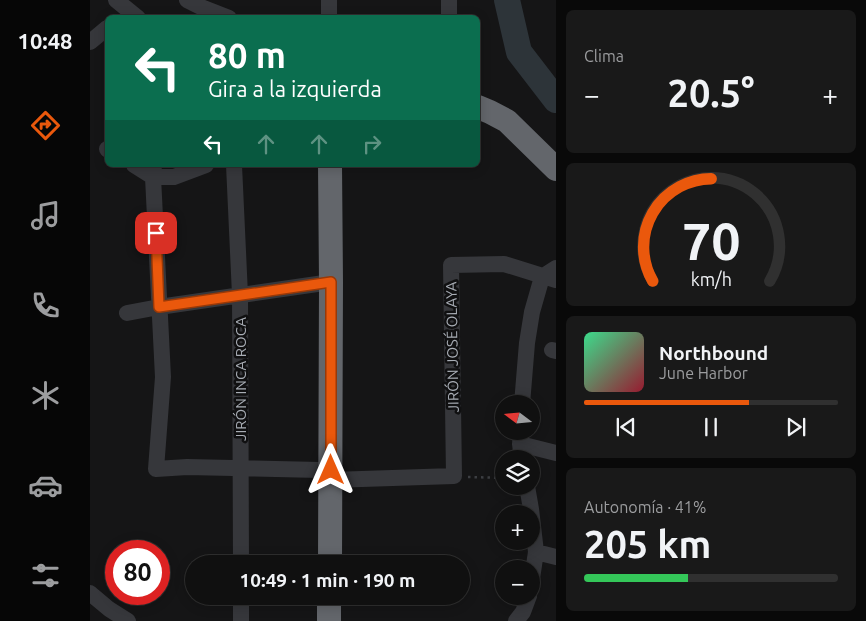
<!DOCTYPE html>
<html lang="es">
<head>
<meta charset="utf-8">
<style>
  :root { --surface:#101010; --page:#191919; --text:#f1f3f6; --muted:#9c9d9f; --line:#303030; --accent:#ea580c }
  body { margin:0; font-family:Ubuntu,sans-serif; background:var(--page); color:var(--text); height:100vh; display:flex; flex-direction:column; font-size:19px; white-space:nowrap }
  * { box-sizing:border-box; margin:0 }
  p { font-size:16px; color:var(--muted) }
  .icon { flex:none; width:28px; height:28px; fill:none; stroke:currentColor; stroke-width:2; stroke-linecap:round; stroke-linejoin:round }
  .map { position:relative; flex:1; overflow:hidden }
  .side { display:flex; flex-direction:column; gap:10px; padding:10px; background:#090909; width:310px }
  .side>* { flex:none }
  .guide { position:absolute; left:15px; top:15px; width:375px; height:152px; border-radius:8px; box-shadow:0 2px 12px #0003,0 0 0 1px var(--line); background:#0b6e4f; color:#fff; overflow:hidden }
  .needle { width:32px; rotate:286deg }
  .fabs { position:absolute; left:405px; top:395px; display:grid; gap:10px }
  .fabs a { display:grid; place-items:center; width:45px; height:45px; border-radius:50%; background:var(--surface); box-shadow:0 2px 12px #0003,0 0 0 1px var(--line); font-size:25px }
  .speed { position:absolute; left:15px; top:540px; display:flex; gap:10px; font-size:25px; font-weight:700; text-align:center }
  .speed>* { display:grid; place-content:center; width:65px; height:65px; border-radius:50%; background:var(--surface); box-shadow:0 2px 12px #0003,0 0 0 1px var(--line); line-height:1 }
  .speed .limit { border:8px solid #d22; background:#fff; color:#111 }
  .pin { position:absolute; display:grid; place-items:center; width:42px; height:42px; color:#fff; margin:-21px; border-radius:10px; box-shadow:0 2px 8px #0006 }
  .me { position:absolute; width:55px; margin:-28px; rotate:0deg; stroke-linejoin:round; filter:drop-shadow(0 0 4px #0008) }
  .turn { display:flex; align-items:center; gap:18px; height:105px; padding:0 20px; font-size:22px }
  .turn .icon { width:65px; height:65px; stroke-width:2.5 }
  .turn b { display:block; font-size:35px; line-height:42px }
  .lanes { display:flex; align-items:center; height:48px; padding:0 20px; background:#0003; justify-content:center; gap:25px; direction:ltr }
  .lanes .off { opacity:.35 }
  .big { font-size:38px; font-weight:700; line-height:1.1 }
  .side .card { flex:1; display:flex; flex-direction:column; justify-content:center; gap:8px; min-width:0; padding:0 18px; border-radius:8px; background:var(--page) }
  .side .dial { align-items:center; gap:0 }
  .dial svg { height:130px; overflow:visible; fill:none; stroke:var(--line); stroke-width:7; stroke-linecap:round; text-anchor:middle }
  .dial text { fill:var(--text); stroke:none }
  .song { display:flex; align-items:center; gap:15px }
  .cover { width:60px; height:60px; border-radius:8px; background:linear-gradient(135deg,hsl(150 70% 55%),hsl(350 70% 35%)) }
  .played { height:5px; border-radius:2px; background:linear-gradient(90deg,var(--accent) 65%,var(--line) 65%) }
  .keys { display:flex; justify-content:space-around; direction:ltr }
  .heat { display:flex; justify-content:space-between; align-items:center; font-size:28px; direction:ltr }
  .charge { height:8px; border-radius:4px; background:linear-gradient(90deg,#34c759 41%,var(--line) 0) }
  .trip { position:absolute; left:95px; top:555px; width:285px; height:50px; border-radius:25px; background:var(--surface); box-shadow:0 2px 12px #0003,0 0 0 1px var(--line); font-weight:700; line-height:50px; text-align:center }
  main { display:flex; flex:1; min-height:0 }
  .tab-bar { display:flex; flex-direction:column; width:90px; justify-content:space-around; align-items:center; background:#060606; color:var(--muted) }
  .tab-bar .icon { width:35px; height:35px }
  .tab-bar .on { color:var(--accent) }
  .tab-bar b { font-size:22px; color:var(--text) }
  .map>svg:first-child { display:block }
</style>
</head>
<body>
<main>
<nav class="tab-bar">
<b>10:48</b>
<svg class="icon on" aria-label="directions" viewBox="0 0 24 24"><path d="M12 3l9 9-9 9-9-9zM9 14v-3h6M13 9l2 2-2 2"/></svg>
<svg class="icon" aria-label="music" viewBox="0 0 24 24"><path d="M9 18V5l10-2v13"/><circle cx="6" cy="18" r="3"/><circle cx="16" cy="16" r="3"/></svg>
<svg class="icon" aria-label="phone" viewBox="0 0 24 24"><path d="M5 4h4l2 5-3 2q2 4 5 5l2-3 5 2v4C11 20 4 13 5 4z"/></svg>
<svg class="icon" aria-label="climate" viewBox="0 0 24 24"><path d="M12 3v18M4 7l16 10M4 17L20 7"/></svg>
<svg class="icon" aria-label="car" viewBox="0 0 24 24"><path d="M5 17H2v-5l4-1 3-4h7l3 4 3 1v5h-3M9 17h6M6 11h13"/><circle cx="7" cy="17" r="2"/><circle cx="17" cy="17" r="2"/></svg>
<svg class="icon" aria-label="filters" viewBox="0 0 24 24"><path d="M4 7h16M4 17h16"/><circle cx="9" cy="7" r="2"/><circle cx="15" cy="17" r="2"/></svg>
</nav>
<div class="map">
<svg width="466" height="621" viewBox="0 0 466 621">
  <rect width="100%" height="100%" fill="#151516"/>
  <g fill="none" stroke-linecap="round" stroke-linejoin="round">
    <!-- river -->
    <path stroke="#2d3439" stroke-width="26" d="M417,0L429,52L466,100"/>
    <!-- path -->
    <path stroke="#3c3e42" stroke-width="2.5" stroke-dasharray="2.5 4" stroke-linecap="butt" d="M378,477L414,478"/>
    <!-- minor -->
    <path stroke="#36373b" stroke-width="16" d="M26,0L48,18
      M97,0L111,7L139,18
      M239,0V18
      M359,0V18
      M0,42L17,28
      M17,149L18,150
      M44,165L63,177H84L116,165
      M64,165L63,177L73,377L66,469L97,467L230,470
      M144,165L150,295L151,564
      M37,313L69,307L241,282
      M462,350L466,351
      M432,404L437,343L442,312L452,277L466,268
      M431,431L430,444L432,459
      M430,444L466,453
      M241,480L364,476L361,265L414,264L466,280
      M437,486L441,509L446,552L441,585
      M446,552L466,557
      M0,593L19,609L38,621
      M151,596V621
      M426,621L433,612L439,596"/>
    <!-- highway -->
    <path stroke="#63666b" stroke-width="24" d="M388,107L400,112L417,121L466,169
      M240,564L241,282L240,165
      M239,621V596"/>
    <!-- path-bridge -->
    <path stroke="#3c3e42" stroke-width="2.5" stroke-dasharray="2.5 4" stroke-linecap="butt" d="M236,470H250"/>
  </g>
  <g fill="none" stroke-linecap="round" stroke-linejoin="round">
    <!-- route casing -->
    <g stroke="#983908" stroke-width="12">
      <path id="route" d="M66,233L69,307L241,282V470"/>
    </g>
    <!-- route -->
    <use href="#route" stroke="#ea580c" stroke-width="9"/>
  </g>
  <g text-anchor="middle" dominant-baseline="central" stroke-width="5" stroke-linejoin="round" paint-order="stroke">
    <!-- street labels -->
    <g font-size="15" fill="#a8adb5" stroke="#101011">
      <text transform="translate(362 347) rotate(-91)">JIRÓN JOSÉ OLAYA</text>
      <text transform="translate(150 379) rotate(-90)">JIRÓN INCA ROCA</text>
    </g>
  </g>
</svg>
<div class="fabs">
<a><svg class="needle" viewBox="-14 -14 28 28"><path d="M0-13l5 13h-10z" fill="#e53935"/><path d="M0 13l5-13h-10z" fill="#9c9d9f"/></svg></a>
<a><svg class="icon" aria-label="layers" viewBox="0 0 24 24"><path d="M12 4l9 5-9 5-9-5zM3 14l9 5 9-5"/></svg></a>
<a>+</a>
<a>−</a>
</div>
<div class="speed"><div class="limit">80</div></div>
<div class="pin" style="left:66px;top:233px;background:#d93025"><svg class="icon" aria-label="arrive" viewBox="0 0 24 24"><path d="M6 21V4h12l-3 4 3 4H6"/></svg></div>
<svg class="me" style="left:241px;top:470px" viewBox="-20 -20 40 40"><path d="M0-17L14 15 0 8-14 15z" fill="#ea580c" stroke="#fff" stroke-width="4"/></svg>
<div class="trip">10:49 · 1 min · 190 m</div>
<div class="guide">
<div class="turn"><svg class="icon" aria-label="left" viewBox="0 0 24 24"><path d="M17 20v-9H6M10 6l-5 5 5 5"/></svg><div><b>80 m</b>Gira a la izquierda</div></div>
<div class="lanes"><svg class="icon" aria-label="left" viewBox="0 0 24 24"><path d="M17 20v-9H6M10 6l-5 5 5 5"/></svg><svg class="icon off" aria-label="ahead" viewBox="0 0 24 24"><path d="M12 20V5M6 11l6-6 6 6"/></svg><svg class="icon off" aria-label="ahead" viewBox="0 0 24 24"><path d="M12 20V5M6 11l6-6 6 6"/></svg><svg class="icon off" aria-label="right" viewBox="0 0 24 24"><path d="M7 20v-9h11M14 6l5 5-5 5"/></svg></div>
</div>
</div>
<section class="side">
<div class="card"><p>Clima</p>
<div class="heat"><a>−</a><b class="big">20.5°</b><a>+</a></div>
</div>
<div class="card dial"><svg viewBox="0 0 100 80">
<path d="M14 69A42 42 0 1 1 86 69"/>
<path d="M14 69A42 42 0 0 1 50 6" stroke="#ea580c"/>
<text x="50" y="56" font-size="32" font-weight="700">70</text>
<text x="50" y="72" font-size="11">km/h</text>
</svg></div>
<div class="card">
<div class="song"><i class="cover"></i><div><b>Northbound</b><p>June Harbor</p></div></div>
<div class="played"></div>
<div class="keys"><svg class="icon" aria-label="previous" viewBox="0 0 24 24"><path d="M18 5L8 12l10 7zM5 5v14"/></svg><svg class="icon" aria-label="pause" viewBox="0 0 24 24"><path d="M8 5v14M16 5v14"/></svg><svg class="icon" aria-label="next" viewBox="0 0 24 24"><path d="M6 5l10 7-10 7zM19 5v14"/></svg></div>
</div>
<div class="card"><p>Autonomía · 41%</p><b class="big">205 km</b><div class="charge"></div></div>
</section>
</main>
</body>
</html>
